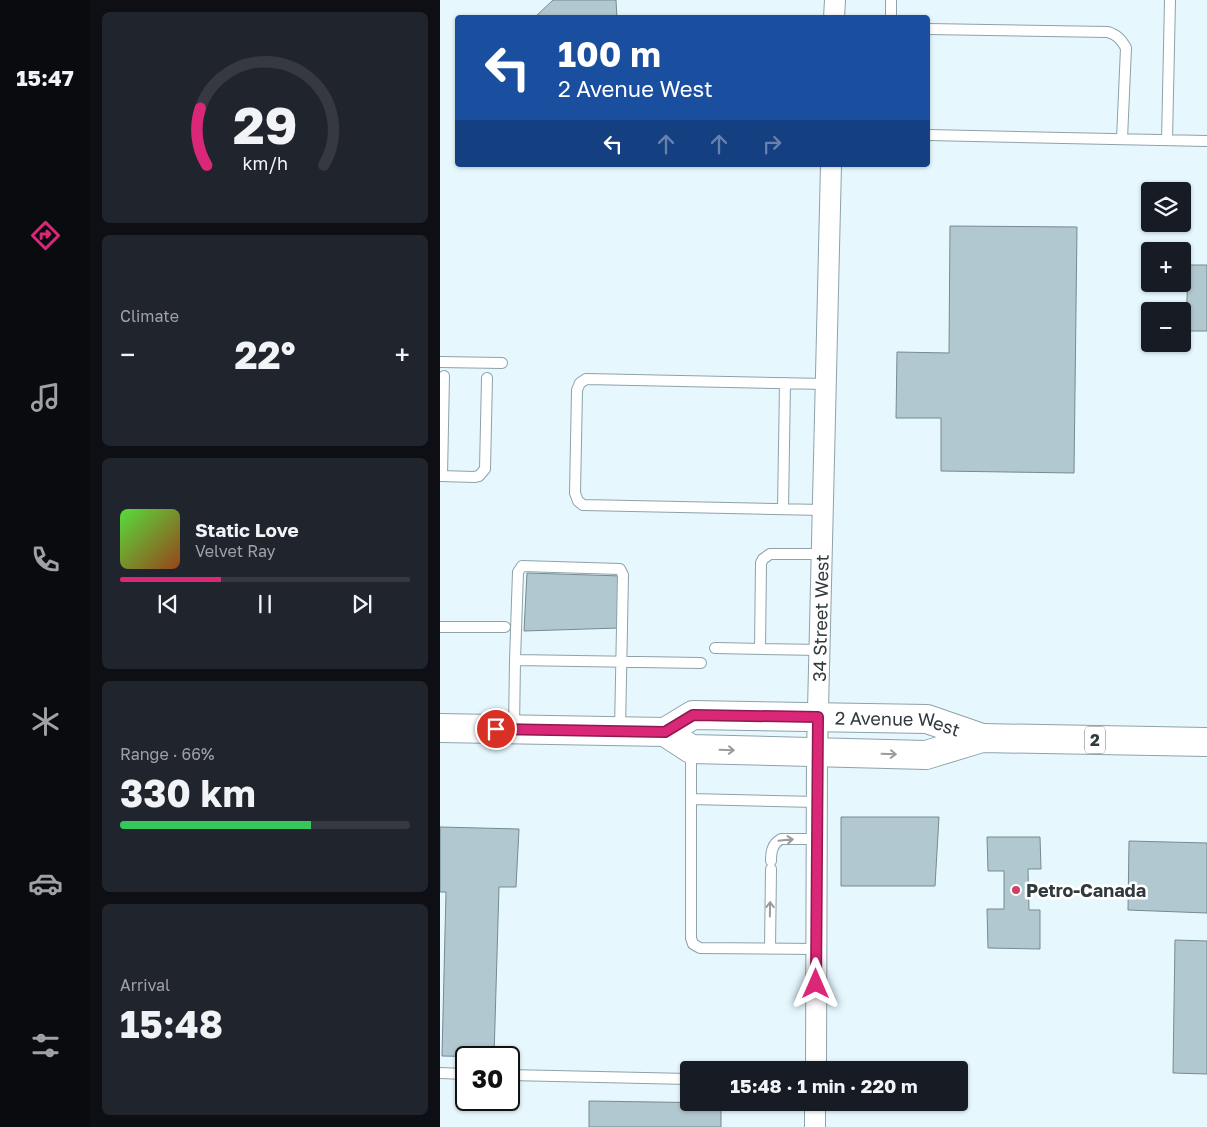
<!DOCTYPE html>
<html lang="en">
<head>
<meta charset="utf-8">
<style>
  :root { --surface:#171b24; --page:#20242c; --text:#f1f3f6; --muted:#9ea1a6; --line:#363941; --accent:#db2777 }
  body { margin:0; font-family:"Golos Text",sans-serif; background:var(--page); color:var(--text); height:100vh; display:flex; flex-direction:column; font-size:19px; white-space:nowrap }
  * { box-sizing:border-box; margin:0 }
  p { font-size:16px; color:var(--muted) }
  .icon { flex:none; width:28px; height:28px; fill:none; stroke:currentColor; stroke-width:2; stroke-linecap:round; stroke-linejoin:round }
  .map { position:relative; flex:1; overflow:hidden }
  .side { display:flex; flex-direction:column; gap:12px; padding:12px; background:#0d0f14; width:350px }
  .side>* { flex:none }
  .top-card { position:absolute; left:15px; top:15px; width:475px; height:152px; border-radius:5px; box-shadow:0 1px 4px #0004; background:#1a4fa0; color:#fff; overflow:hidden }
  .tools { position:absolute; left:701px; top:182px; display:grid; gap:10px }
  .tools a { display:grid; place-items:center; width:50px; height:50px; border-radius:5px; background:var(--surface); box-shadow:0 1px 4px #0004; font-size:25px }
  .speed { position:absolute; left:15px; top:1046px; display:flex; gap:10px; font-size:25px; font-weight:700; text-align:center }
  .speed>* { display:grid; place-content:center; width:65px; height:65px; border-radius:50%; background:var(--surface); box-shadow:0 1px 4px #0004; line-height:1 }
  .speed .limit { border:2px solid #111; border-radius:8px; background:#fff; color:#111 }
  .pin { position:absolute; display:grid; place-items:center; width:42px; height:42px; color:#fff; margin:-21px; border:2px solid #fff; border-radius:50%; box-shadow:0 1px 5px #0007 }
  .me { position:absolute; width:55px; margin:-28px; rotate:0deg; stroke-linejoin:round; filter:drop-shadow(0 0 4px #0008) }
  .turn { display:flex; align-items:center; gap:18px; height:105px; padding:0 20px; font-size:22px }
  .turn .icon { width:65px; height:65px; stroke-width:2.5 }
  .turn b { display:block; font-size:35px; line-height:42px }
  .lanes { display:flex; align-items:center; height:48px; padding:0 20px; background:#0003; justify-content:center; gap:25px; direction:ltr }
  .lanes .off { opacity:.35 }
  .big { font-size:38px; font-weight:700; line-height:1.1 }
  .side .widget { flex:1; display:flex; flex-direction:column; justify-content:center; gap:8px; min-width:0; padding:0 18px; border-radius:8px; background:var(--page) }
  .side .dial { align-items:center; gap:0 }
  .dial svg { height:130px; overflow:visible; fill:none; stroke:var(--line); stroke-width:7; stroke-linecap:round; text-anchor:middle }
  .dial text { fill:var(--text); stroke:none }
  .song { display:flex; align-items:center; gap:15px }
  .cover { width:60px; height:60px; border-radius:8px; background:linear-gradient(135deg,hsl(110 70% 55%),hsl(20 70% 35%)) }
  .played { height:5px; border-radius:2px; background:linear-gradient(90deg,var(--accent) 35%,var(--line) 35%) }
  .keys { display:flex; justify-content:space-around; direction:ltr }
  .heat { display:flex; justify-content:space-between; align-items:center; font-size:28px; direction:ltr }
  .charge { height:8px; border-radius:4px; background:linear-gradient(90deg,#34c759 66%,var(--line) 0) }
  .trip { position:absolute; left:240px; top:1061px; width:288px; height:50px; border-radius:5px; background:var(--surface); box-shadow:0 1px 4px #0004; font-weight:700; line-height:50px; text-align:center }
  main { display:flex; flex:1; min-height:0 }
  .tabs { display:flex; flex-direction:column; width:90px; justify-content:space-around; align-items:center; background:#090b0e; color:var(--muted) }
  .tabs .icon { width:35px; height:35px }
  .tabs .selected { color:var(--accent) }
  .tabs b { font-size:22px; color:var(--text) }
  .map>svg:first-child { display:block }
</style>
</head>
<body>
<main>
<nav class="tabs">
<b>15:47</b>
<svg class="icon selected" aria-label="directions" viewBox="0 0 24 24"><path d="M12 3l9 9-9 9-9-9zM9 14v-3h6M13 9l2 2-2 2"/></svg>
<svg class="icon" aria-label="music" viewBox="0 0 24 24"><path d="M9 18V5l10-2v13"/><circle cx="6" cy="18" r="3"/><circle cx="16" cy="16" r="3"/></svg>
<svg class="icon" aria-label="phone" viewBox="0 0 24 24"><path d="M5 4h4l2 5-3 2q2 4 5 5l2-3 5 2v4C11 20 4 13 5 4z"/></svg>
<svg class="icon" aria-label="climate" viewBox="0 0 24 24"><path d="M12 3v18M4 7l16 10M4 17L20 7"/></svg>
<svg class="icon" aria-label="car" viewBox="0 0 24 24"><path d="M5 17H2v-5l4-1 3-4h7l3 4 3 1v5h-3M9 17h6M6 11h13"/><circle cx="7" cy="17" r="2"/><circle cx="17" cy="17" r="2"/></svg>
<svg class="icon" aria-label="filters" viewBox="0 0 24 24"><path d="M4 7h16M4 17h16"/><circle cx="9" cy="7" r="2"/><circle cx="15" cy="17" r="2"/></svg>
</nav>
<section class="side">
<div class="widget dial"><svg viewBox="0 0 100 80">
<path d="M14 69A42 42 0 1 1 86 69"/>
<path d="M14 69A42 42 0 0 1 10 34" stroke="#db2777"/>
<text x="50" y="56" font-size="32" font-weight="700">29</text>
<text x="50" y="72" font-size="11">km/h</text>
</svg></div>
<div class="widget"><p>Climate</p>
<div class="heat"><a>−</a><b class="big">22°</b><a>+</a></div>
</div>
<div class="widget">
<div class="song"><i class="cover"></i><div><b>Static Love</b><p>Velvet Ray</p></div></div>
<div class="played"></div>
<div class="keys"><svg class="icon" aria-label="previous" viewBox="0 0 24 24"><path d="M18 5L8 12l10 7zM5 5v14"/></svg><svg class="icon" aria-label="pause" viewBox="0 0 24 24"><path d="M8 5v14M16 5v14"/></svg><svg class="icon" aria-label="next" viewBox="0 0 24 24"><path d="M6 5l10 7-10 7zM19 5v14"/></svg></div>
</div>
<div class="widget"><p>Range · 66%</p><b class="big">330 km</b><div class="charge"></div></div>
<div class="widget"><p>Arrival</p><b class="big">15:48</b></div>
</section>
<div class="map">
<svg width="767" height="1127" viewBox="0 0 767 1127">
  <rect width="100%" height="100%" fill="#e6f8fe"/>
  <!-- building -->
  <path fill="#b2c8d0" stroke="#758a91" d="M113,0H176L177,18H94Z
    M510,226L637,227L634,473L501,471V418H456L457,352L509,353Z
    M748,265H767V331H746Z
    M87,573L182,576L179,628L84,631Z
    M401,817H499L495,886H401Z
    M0,827L79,829L76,887H59L54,1057L2,1056L6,892H0Z
    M547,837H600L601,869H588L589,910H600V949L548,948L547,909H564V871H548Z
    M689,841L767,843V913L688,910Z
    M735,940L767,941V1074L733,1073Z
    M149,1101L281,1103V1127H149Z"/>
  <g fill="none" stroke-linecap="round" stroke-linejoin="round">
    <!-- service casing -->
    <g stroke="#8da2aa" stroke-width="12">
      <path id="service" d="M451,18V0
        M488,29L668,32C677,35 681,39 686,48L682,139
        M488,135L767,141
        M727,140L730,0
        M0,362L62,363
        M0,476L34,477L39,476L45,469L47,378
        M2,476L4,376
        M343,509L345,383
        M382,510L143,505L138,501L135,493L137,390L140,383L146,379L386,384
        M0,627H65
        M275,648L380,650
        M320,649L321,563L323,559L330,554H382
        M75,660L78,572L82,566L180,569L183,575L180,730
        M74,729L75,660L261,663
        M251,750V938L253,944L260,948L376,949
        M251,799L376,802
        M331,861C331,852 332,844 341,839H376
        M330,949L331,869
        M0,1073L26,1074
        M69,1075L249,1079"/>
    </g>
    <!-- minor casing -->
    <g stroke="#8da2aa" stroke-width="22">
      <g id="minor">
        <path d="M394,18L395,0"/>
        <path id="s1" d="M376,1070L377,752L391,165"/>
        <path d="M375,1127V1102"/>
      </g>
    </g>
    <!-- trunk casing -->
    <g stroke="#8da2aa" stroke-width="30">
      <g id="trunk">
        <path d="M0,728L225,732L251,749L486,755L542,738L767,742"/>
        <path id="s2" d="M225,732L253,715L487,719L542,738"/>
      </g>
    </g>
    <!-- service -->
    <use href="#service" stroke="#fff" stroke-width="10"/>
    <!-- minor -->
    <use href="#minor" stroke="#fff" stroke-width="20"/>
    <!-- trunk -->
    <use href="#trunk" stroke="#fff" stroke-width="28"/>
  </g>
  <!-- one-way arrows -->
  <defs><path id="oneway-shaft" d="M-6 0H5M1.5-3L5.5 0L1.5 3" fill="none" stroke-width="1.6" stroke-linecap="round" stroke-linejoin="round" transform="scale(1.25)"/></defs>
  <g stroke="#989c9e">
    <use href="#oneway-shaft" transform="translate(287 750) rotate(2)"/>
    <use href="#oneway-shaft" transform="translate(449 754) rotate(2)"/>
    <use href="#oneway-shaft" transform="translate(346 840) rotate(-6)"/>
    <use href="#oneway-shaft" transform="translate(330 909) rotate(-89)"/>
  </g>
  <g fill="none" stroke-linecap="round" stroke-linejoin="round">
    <!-- route casing -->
    <g stroke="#8e194d" stroke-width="12">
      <path id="route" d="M56,729L225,732L253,715L378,717L376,984"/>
    </g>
    <!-- route -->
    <use href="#route" stroke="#db2777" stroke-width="9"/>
  </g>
  <!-- markers -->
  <circle fill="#d04062" stroke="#fff" stroke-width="2" cx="576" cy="890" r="5"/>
  <g text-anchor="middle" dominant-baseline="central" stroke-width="5" stroke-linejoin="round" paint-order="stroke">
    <!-- shield labels -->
    <rect fill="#fff" stroke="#6f7577" stroke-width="1" x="645" y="726.5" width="20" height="27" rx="4"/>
    <g font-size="16" font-weight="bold" fill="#313a3d">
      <text x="655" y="740">2</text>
    </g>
    <!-- street labels -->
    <g font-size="18" fill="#313a3d" stroke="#fff">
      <text stroke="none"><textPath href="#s1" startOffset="452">34 Street West</textPath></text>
      <text stroke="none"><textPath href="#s2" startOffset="238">2 Avenue West</textPath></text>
    </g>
    <!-- poi labels -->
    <g font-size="18" font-weight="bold" fill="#313a3d" stroke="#fff" text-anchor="start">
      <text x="586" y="890">Petro-Canada</text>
    </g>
  </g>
</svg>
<div class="tools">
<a><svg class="icon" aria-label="layers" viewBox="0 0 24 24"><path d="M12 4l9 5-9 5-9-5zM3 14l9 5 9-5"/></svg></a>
<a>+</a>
<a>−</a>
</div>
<div class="speed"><div class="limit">30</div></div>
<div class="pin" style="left:56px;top:729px;background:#d93025"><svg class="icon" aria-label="arrive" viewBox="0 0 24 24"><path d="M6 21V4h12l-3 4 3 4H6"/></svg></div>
<svg class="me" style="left:376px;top:984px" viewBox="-20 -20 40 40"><path d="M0-17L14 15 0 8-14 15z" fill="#db2777" stroke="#fff" stroke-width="4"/></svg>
<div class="trip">15:48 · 1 min · 220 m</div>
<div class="top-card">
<div class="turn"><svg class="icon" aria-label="left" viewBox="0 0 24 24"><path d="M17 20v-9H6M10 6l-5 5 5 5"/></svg><div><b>100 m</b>2 Avenue West</div></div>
<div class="lanes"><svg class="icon" aria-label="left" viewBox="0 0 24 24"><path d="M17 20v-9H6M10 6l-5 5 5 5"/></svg><svg class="icon off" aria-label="ahead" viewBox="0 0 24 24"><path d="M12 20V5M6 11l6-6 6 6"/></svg><svg class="icon off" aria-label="ahead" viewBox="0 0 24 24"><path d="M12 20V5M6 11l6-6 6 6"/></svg><svg class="icon off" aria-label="right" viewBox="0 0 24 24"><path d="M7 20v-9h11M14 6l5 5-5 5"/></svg></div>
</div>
</div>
</main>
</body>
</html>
